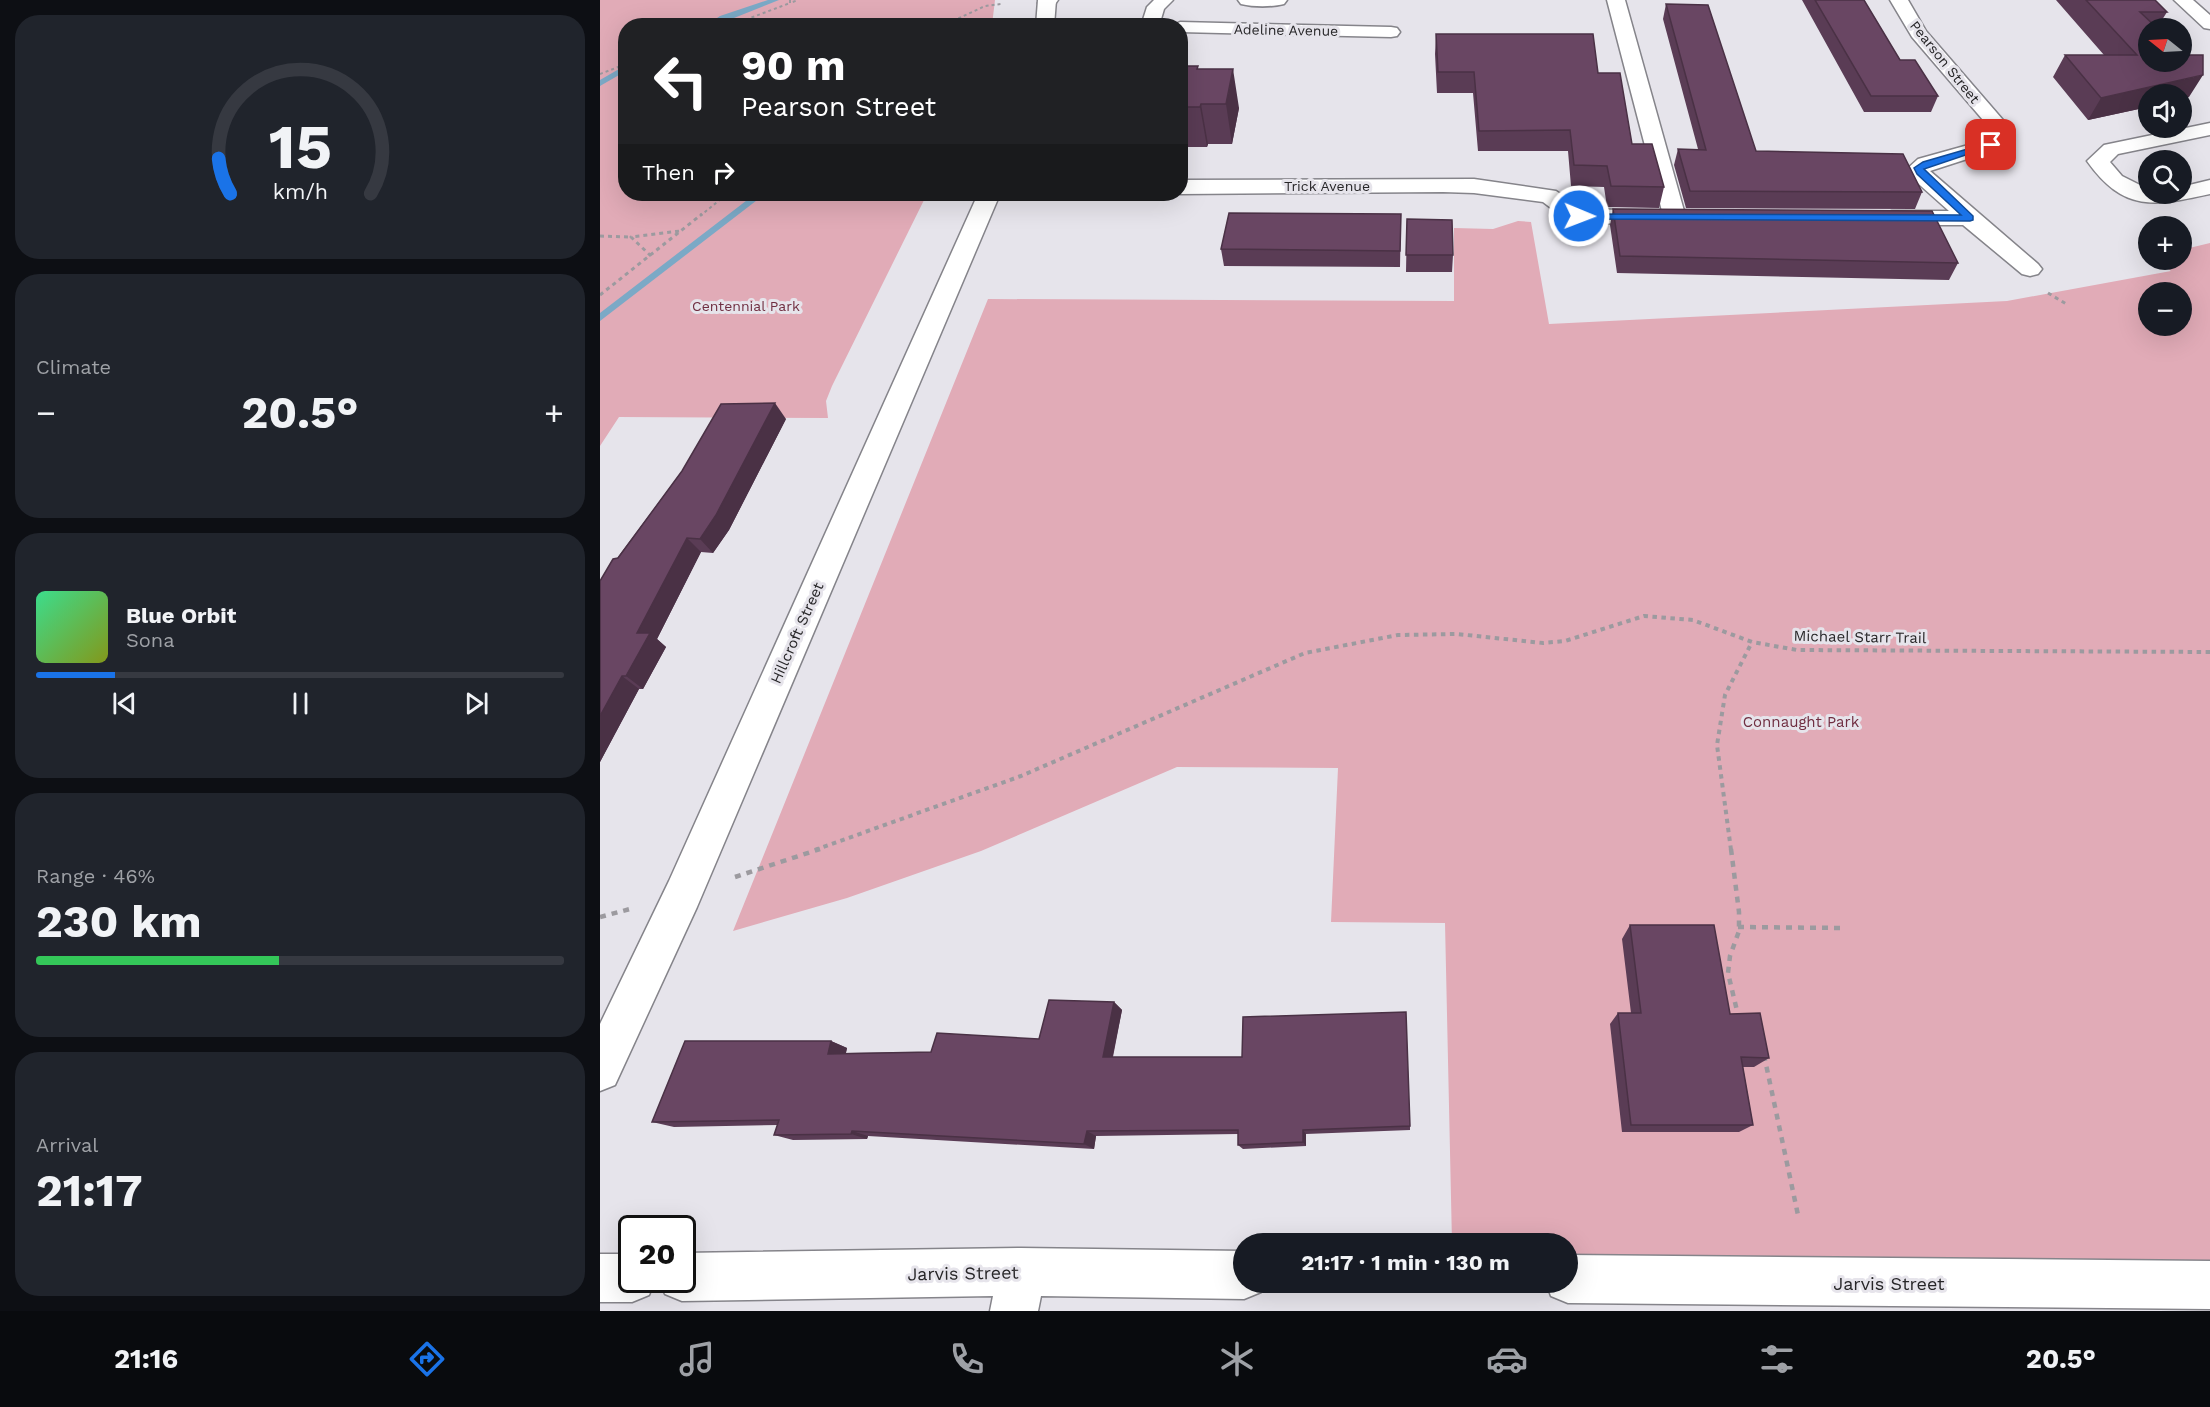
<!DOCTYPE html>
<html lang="en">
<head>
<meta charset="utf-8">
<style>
  :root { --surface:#171b24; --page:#20242c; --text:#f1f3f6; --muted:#9ea1a6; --line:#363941; --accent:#1a73e8 }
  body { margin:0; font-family:"Work Sans",sans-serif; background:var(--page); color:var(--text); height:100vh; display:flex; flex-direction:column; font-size:22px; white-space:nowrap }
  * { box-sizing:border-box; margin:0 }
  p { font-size:20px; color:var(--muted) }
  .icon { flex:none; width:33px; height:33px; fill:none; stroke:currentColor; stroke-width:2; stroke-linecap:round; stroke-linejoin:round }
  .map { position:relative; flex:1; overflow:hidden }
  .sheet { display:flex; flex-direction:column; gap:15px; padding:15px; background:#0d0f14; width:600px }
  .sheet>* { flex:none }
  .hud { position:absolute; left:18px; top:18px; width:570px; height:183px; border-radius:24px; box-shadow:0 6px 24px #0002; background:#202124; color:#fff; overflow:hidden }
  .needle { width:39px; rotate:288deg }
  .tools { position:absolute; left:1538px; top:18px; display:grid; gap:12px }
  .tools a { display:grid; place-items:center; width:54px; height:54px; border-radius:50%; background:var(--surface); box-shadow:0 6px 24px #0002; font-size:30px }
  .speed { position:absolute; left:18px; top:1215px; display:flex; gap:12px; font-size:30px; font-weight:700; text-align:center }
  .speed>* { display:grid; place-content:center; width:78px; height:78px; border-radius:50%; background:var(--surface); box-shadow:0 6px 24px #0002; line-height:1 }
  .speed .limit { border:3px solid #111; border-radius:9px; background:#fff; color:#111 }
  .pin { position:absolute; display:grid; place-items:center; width:51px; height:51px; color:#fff; margin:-26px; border-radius:12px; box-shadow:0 3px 9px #0006 }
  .me { position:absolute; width:66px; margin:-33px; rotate:91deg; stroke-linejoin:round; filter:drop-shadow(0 0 4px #0008) }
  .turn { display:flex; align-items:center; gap:21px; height:126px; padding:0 24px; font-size:27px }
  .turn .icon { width:78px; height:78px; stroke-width:2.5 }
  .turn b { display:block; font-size:42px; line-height:51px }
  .then { display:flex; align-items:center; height:57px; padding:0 24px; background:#0003; gap:12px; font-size:22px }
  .big { font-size:45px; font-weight:700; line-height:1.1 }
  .sheet .card { flex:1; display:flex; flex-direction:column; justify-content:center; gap:9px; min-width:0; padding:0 21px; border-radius:24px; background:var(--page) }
  .sheet .dial { align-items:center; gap:0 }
  .dial svg { height:156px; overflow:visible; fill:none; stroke:var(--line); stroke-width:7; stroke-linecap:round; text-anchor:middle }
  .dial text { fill:var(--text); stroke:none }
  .song { display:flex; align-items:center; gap:18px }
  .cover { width:72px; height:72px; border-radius:9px; background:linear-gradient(135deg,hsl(150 70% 55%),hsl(70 70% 35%)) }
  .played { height:6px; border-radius:3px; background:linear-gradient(90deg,var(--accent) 15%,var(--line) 15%) }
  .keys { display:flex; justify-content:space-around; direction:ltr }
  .heat { display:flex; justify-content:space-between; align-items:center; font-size:33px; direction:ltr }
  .charge { height:9px; border-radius:4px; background:linear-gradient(90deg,#34c759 46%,var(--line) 0) }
  .trip { position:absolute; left:633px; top:1233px; width:345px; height:60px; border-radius:30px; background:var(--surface); box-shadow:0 6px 24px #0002; font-weight:700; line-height:60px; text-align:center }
  .tabs { display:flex; height:96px; justify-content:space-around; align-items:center; background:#090b0e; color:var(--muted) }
  .tabs .icon { width:42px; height:42px }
  .tabs .current { color:var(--accent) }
  .tabs b { font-size:27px; color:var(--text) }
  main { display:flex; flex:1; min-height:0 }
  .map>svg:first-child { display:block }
</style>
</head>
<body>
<main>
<section class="sheet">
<div class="card dial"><svg viewBox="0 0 100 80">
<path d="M14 69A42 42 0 1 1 86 69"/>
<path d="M14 69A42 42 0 0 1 8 51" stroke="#1a73e8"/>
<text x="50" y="56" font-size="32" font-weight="700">15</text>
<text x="50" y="72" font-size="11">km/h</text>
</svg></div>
<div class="card"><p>Climate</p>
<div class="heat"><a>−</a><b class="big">20.5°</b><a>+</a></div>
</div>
<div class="card">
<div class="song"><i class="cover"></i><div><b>Blue Orbit</b><p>Sona</p></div></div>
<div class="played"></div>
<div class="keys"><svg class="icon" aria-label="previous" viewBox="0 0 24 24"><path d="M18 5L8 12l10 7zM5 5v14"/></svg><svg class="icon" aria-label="pause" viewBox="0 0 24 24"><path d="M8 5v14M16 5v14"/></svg><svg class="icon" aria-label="next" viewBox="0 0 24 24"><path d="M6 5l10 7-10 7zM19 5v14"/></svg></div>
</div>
<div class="card"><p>Range · 46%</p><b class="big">230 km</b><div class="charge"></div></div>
<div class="card"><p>Arrival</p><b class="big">21:17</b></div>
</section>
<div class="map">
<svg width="1610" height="1311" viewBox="0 0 1610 1311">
  <rect width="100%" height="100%" fill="#e6e4eb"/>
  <!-- green -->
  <path fill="#e1abb7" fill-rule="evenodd" d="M0,0H395L392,25L26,26V194H327L232,386L226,401L228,418L19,417L0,446Z
    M918,221L931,222L949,324L1407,301L1571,271L1556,260H1581V250L1610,243V1287L968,1274V1244L852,1243L845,923L731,922L738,768L577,767L381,851L247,898L133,931L388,299L854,301V228L893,229ZM1548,292H1581V326H1548Z"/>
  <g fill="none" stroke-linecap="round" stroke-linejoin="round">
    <!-- stream -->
    <path fill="#7ba9c6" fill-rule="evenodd" d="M168,0H179L114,26H105L120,16Z
      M349,23L352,26H344Z
      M26,65V71L0,86V80Z
      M155,194H165L0,321V313Z"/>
    <!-- minor casing -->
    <g stroke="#85848a" stroke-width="3">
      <path id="minor" d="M438,0H456L454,26H436Z
        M554,0H573L564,9L559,26H541L547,7Z
        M638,0H687L684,4C671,7 654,7 641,4Z
        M1007,0H1025L1086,218L1083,223L1075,225L1066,221L1057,224L979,223L963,217L943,202L874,193L843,192L580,194V180L874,179L956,191L982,209L1062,211Z
        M1290,0H1308L1326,31L1403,120L1396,131L1401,145L1398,149L1330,171L1438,264L1442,269L1438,274L1430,276L1422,274L1363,225H1292L1284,223L1281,218L1284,213L1292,211H1349L1312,178L1308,168L1318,159L1379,142L1376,131L1383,120L1312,37Z
        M1574,0H1593L1610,15V29L1604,28Z
        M580,22L791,27L797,28L800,32L797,36L791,37L580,32V26H572Z
        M1610,123V135L1518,154L1510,162L1522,176L1548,189V194H1581V187L1610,180V194C1555,206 1524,213 1487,161L1504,145Z
        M378,194H400L97,907L15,1085L0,1091V1024L69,881Z
        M421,1248L644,1251V1282H665L661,1292L644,1299L441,1296L438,1311H390L393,1296L82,1301L65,1294L59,1280H82V1253Z
        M0,1254H32V1280H55L49,1295L32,1302H0Z
        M968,1255L1610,1261V1309L968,1303L951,1296L946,1282H968Z"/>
    </g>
    <!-- major casing -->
    <g stroke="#85848a" stroke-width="3">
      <path id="major" d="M440,0H458L453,7H441L438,3Z"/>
    </g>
    <!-- path-far3 -->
    <path stroke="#9c9a9f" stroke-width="2" stroke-dasharray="3 3" stroke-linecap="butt" d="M190,0V3L198,0
      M129,26L190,3
      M342,26L385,6L401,4
      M0,74L26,64
      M100,216L127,194"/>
    <!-- path-far2 -->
    <path stroke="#9c9a9f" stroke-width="3" stroke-dasharray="4 4" stroke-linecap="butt" d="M0,236L31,237
      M51,256L31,237L80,231
      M1448,293L1468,305
      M0,295L102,214"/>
    <!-- path-far1 -->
    <path stroke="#9c9a9f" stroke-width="4" stroke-dasharray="4.5 4.5" stroke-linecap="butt" d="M215,850L421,776L705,653L798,635L857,634L943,643L965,641L1044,616L1093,620L1152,642L1197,650L1610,652
      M1131,850L1117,745L1125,695L1152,642"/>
    <!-- path -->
    <path stroke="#9c9a9f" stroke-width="4.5" stroke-dasharray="6 6" stroke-linecap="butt" d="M1131,849L1139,912V931L1130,956L1128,973L1138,1015
      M135,877L220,849
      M0,917L30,909
      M1138,927L1242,928
      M1164,1055L1198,1215"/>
    <!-- minor -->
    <use href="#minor" fill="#fff" fill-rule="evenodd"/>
    <!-- major -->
    <use href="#major" fill="#fff" fill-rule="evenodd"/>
  </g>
  <!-- wall -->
  <path fill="#5a3c55" d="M1202,0H1264L1300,60L1338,96L1331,112H1264Z
    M1456,0H1555L1567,12L1557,28L1589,97L1581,99V94H1548V107L1488,120L1453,77L1465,55H1504Z
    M1066,4L1156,151L1322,192L1315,209L1086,208L1074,165L1078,149H1098L1063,19Z
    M836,34L998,73L1032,144L1064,187L1059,208L1007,207L1004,187L971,186L968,151H878L873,93H837L835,54Z
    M580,66L598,69L639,108L632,144H608L607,147H580Z
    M1013,209L1358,263L1349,280L1017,273L1010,225Z
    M801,214L800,267L624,266L621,249Z
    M807,219L853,255L852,272H806Z
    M186,419L129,530L113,553L101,552L57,639L66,647L43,689H39L0,762V581L82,471Z
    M1030,925L1130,1014L1169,1058L1154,1067H1143L1153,1125L1139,1132H1022L1010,1024L1018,1013H1031L1022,939Z
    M514,1002L522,1010L513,1057L810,1126V1130L706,1134V1146L643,1149L638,1145V1134L496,1136L494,1149L268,1136L267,1139L193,1140L174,1135L178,1125L74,1127L52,1122L231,1041L247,1048L246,1053L331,1052L439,1039Z"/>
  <!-- shaded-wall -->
  <path fill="#4a3145" d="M633,69L639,108L632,144L626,104Z
    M1603,75L1589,97L1581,99V94H1548V107L1488,120L1501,98Z
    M601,104L608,144L607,147L600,107Z
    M175,403L186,419L129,530L113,553L100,539Z
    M87,538L101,552L57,639L66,647L43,689L26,676L37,633Z
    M22,676L39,689L0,762V716Z
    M514,1002L522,1010L511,1064L503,1057Z
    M231,1041L247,1048L244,1060L228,1054Z
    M703,1130L706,1134V1146L703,1142Z
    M252,1131L268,1136L267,1139L251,1134Z
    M487,1131L496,1136L494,1149L484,1144Z"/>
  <!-- building -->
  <path fill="#694663" stroke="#4a3145" stroke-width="1.5" d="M1215,0H1264L1300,60H1315L1338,96H1271Z
    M1486,0H1555L1567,12H1540L1557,28H1548V62H1581V53L1583,55H1603V75L1501,98L1465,55H1537Z
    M1066,4L1108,5L1156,151L1303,154L1322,192L1090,191L1078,149L1106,150Z
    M479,22H546L545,26H477Z
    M836,34H993L998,73H1020L1032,144H1052L1064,187L1011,186L1007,166L974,165L970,130L879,131L874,72H838Z
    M580,66H598L597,69H633L626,104H601L600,107H580Z
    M1013,209L1332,211L1358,263L1020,256Z
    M629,213L801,214L800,251L621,249Z
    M807,219L852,220L853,255H806Z
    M175,403L116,515L100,539L87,538L37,633H50L26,676H22L0,716V581L13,559L18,558L82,471L121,404Z
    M1030,925H1114L1130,1014L1160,1013L1169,1058L1141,1057L1153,1125H1031L1018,1013H1041Z
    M449,1000L514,1002L503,1057H642L643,1017L806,1012L810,1126L703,1130V1142L638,1145V1130L487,1131L484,1144L252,1131L251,1134L174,1135L179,1120L52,1122L85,1041H231L228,1054L331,1052L337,1033L439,1039Z"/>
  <!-- route -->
  <path fill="#1a73e8" stroke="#114b97" stroke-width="1.5" d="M1388,143L1395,145L1324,169L1373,216V220L1370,221L979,219L975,216L979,214L1361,215L1317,174L1314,168L1323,162Z"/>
  <g text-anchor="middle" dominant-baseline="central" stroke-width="6" stroke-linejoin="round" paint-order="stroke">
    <!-- far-street labels -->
    <g font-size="14" fill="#272628" stroke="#e6e4eb">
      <text transform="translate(686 30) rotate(1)">Adeline Avenue</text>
      <text transform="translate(1345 62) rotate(51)">Pearson Street</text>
      <text x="727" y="186">Trick Avenue</text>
    </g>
    <!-- far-park labels -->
    <g font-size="14" fill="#702e41" stroke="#e6e4eb">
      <text x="146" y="306">Centennial Park</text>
    </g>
    <!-- street labels -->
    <g font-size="15" fill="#272628" stroke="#e6e4eb">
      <text transform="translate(197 633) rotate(-66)">Hillcroft Street</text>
      <text transform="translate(1260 637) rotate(1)">Michael Starr Trail</text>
    </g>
    <!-- park labels -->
    <g font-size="15" fill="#702e41" stroke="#e6e4eb">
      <text x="1201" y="722">Connaught Park</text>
    </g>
    <!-- near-street labels -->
    <g font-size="18" fill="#272628" stroke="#e6e4eb">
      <text transform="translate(363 1273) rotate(-1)">Jarvis Street</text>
      <text x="1289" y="1283">Jarvis Street</text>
    </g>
  </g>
</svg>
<div class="tools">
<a><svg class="needle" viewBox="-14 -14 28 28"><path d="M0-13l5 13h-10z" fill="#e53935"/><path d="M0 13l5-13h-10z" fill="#9ea1a6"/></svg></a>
<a><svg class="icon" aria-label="sound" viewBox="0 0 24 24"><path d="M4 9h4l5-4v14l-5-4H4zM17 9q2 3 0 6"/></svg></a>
<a><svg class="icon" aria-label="search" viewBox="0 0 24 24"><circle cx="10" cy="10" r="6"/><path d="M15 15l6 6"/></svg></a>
<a>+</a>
<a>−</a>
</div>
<div class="speed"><div class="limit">20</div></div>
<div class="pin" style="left:1391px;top:145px;background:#d93025"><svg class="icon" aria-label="arrive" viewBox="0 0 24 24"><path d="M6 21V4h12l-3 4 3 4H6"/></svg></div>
<svg class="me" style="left:979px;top:216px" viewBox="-20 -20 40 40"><circle r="17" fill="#1a73e8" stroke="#fff" stroke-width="3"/><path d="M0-11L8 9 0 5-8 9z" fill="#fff"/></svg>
<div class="trip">21:17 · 1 min · 130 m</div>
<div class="hud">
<div class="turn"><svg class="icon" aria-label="left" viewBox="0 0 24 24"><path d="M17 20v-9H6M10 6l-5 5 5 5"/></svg><div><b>90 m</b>Pearson Street</div></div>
<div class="then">Then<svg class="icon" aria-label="right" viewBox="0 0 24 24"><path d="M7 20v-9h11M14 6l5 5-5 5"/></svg></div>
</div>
</div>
</main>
<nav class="tabs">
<b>21:16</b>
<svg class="icon current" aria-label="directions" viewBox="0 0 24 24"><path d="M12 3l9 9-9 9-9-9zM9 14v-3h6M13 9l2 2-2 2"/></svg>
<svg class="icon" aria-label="music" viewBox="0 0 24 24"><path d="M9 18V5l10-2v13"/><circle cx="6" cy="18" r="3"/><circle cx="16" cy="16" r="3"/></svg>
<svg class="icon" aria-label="phone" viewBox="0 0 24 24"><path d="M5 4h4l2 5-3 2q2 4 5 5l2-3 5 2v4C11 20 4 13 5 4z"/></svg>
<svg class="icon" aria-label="climate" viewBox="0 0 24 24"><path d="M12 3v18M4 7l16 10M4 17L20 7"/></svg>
<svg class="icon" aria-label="car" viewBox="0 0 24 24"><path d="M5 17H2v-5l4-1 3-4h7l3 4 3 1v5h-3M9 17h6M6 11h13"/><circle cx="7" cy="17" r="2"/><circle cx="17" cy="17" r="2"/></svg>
<svg class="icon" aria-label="filters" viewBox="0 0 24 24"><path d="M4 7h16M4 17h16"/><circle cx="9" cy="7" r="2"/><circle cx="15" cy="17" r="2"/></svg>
<b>20.5°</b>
</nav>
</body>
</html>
